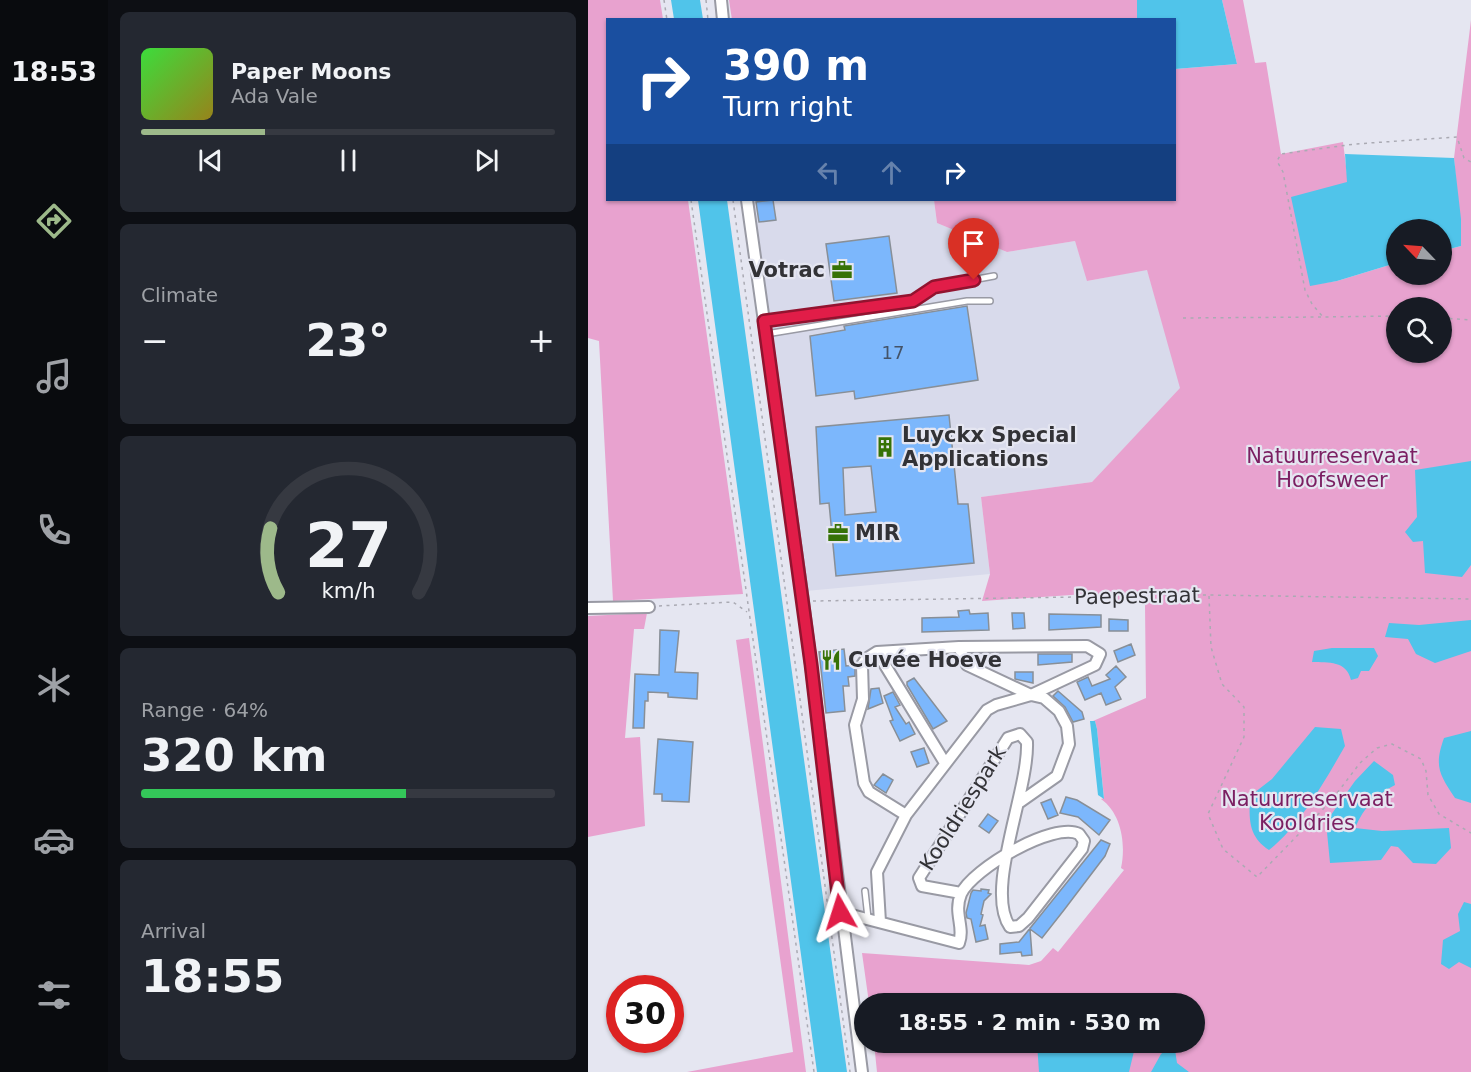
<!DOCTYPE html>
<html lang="en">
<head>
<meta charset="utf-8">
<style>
  :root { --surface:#171b24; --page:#242831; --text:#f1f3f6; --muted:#9ea1a6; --line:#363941; --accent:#9db98a }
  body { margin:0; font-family:"DejaVu Sans",sans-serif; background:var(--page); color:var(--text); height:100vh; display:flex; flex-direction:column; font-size:22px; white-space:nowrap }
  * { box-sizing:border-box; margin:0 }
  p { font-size:20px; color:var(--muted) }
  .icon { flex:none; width:33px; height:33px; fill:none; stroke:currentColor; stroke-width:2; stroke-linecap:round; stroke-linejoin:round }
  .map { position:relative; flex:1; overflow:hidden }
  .side { display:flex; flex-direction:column; gap:12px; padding:12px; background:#0d0f14; width:480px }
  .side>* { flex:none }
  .hud { position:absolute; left:18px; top:18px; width:570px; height:183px; border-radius:0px; box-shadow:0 2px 4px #0004; background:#1a4fa0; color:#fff; overflow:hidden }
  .needle { width:39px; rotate:295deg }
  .tools { position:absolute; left:798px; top:219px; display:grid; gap:12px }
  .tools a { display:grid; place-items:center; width:66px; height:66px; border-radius:50%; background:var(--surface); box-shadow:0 2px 4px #0004; font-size:30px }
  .speed { position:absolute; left:18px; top:975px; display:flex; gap:12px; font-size:30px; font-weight:700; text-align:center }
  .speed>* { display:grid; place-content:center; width:78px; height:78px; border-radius:50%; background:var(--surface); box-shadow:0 2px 4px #0004; line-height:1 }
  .speed .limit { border:9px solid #d22; background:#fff; color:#111 }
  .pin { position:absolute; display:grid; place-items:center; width:51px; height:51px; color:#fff; margin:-62px -26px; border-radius:50% 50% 50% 0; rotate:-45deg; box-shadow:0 0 6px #0007 }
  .pin .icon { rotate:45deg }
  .me { position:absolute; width:66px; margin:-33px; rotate:354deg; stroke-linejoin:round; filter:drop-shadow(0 0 4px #0008) }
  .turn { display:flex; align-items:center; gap:21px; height:126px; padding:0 18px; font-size:27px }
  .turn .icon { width:78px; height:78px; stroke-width:2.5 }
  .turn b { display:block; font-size:42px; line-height:51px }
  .lanes { display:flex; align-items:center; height:57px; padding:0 18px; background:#0003; justify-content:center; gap:30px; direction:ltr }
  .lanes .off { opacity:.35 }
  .big { font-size:45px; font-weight:700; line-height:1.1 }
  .side .card { flex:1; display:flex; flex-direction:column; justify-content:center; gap:9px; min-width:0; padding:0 21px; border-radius:9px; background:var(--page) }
  .side .dial { align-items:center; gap:0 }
  .dial svg { height:156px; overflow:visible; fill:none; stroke:var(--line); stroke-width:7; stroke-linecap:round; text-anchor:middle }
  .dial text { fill:var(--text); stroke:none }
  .song { display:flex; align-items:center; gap:18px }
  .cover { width:72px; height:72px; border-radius:9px; background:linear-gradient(135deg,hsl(120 70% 55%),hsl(50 70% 35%)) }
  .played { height:6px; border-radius:3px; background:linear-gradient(90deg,var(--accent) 30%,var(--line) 30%) }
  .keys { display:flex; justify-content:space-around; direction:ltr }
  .heat { display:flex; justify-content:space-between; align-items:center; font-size:33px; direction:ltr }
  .charge { height:9px; border-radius:4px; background:linear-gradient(90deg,#34c759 64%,var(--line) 0) }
  .trip { position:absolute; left:266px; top:993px; width:351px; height:60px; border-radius:30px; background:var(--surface); box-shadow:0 2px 4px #0004; font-weight:700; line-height:60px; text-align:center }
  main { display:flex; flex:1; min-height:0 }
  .tab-bar { display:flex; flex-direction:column; width:108px; justify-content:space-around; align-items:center; background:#090b0e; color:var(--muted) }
  .tab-bar .icon { width:42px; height:42px }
  .tab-bar .on { color:var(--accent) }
  .tab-bar b { font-size:27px; color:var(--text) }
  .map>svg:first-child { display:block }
</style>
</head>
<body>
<main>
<nav class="tab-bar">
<b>18:53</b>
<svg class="icon on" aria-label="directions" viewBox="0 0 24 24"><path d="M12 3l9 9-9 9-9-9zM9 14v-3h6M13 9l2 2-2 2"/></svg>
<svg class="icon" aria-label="music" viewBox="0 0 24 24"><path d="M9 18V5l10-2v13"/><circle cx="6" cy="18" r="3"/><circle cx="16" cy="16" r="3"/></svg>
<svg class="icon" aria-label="phone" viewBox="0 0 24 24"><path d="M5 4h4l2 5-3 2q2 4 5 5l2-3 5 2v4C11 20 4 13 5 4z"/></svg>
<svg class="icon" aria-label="climate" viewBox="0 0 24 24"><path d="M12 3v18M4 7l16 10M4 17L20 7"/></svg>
<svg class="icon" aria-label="car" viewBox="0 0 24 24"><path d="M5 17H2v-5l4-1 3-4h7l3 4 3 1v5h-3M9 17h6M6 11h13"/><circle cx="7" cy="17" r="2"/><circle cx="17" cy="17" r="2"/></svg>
<svg class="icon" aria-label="filters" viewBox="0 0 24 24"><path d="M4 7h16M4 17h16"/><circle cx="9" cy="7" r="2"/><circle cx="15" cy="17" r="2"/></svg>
</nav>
<section class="side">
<div class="card">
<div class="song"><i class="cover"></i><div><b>Paper Moons</b><p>Ada Vale</p></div></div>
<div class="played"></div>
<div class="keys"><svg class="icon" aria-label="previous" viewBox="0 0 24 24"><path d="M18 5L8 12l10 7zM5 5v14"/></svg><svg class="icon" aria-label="pause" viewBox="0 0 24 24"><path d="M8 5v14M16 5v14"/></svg><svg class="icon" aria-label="next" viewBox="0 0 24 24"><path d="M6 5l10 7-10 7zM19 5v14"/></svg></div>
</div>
<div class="card"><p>Climate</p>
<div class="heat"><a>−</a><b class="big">23°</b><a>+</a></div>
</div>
<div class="card dial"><svg viewBox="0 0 100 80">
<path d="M14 69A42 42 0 1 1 86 69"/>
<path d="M14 69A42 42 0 0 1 10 36" stroke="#9db98a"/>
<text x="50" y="56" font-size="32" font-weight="700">27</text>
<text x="50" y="72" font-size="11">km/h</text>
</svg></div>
<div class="card"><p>Range · 64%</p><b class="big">320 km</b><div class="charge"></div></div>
<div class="card"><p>Arrival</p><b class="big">18:55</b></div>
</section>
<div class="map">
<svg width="883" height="1072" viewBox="0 0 883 1072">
  <rect width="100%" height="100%" fill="#e5e6f1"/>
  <!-- built -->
  <path fill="#d8daeb" d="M162,200H346L349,223L419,252L487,241L500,281L559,269L593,388L504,482L393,497L402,574L218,591Z"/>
  <!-- green -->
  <path fill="#e8a2cf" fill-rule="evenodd" d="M0,0H72L75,19L20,20V200H100L155,594L25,601L11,341L0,338Z
    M141,0H549V19L144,20Z
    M634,0H655L667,63L678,62L693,154L755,142L760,182L722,285L749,281L808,263V274H854V251L873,246L866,158L883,20V1072H289L286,1043L606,1042V1004L281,1003L274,953L441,965L453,961L465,948L470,952L536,870L533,868C538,845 534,814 513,799L516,798L509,729L507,721H505L558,698L557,605L498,594L394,601L402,574L393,497L504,482L592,388L559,270L499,281L487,241L419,252L349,223L346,200H586L587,69L649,64ZM808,308H854V352H808Z
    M59,613L56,629H46L37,738L52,737L57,826L0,837V616Z
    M161,638L218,1072H99L205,1052L148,640Z"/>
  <!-- water -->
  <path fill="#50c4ea" d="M83,0H112L115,19H86Z
    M549,0H634L649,64L587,69L586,20L549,19Z
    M757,154L866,158L873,219V246L854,251V230H808V263L749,281L722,286L703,197L759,182Z
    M110,200H139L259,1072H229Z
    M883,461V565L874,577L837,573L835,541L825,542L817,532L829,517L827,470Z
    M883,620V651L847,663L828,654L820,639L797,637L801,623L831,625Z
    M744,648H786L790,656L781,671H773L770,678L763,680C758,660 741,663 724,662L726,651Z
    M502,721H507L509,729L516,799L510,795Z
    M727,727L753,729L757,746C738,779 712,826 681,850C660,836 661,819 662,796L684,779Z
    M883,731V803L867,798C851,774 846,766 856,738Z
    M786,761L805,775L807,785C788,795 776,807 767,828L794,831L861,828L863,848L848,864L825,863L810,847L803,846L793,860L742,863L738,822L767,781Z
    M876,902L883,904V968L871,962L861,969L853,964L855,940L872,931L870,914Z
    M449,1043V1042L548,1043L541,1072H451Z
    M586,1043L589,1063L601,1072H563L573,1054Z"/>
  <!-- building -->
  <path fill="#7cb7fc" stroke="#888f97" stroke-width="1.5" fill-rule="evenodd" d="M185,200L188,220L171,222L168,202Z
    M301,236L309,293L246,301L238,244Z
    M379,306L390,380L267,399L266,391L228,396L222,336L257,330L256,326Z
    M361,415L370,504H380L386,563L248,576L241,503L232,504L228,427ZM283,466L288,512L257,515L255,468Z
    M381,610L382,614L400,613L401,630L334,632V618L371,617L370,611Z
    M424,613H436L437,628L425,629Z
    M461,614L513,615V627L461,630Z
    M521,619L540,620V631H521Z
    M72,630L91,631L87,672L110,673L109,699L80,697V693L60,692V701H57L56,728H45L47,674L71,675Z
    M543,644L547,655L530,662L526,651Z
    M256,649L258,666L267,665V676L260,677L261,686H255L257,711L238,713L231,652Z
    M450,654H484V662L450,665Z
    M528,666L538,677L527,687L533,699L518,705L513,693L497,700L489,682L500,677L504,686L522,679L518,675Z
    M427,672H445V683L427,679Z
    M326,678L359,721L345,729L319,685V682Z
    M291,688L295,703L280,709L283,689Z
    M470,691L494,712L496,719L485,722L477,707L465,696Z
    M305,692L312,705L307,707L318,724L321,722L327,734L312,741L302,721L305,720L296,696Z
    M70,739L105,742L101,802L74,801V794H66Z
    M336,748L341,763L329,767L323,752Z
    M295,774L305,780L298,793L286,785Z
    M478,797L489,800L522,820L511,835L490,817L472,813Z
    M463,799L470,815L460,819L453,803Z
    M400,814L410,821L401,833L391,826Z
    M513,840L522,844L517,856L476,910L454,938L442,929L444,955L434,956L433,952L412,954V944L431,942Z
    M393,889L401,890L400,893L403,894L396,901L393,914L395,915L392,926L397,925L400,939L388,942L383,919L379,918L378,913L383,893L385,890L393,891Z"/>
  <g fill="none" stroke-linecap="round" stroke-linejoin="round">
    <!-- lane casing -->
    <g stroke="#999aa4" stroke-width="8">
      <path id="lane" d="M176,321L325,301L346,287L406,276
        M178,334L379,301H402
        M277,891L280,918"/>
    </g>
    <!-- street casing -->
    <g stroke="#999aa4" stroke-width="14">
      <path id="street" d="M133,0L135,20
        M159,200L215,601L274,1072
        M0,608L61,607
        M371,647L379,665L443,695L456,698L471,711L479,726L481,744L469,776L432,802
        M289,652L357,763
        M252,912L371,943C377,927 365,913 373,894C384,869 466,821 491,834L496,841L494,849L440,918L431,926L422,927C396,890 441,791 439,742L432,734L420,738L331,878L334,886L373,893
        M292,922L289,872L318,815L281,792L276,783L267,725L275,699L274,665L278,659L289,652L371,647L499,646L512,654L507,665L443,695L408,705L399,710L318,815"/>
    </g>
    <!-- path -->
    <path stroke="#aaaab3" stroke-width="1.5" stroke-dasharray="3 4.5" stroke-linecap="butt" d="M76,0L79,20
      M118,0L120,20
      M103,200L226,1072
      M145,200L262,1072
      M808,316L735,317L724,304L717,290L695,172L689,161L693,154L767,144L869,137L876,158L883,162
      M595,318L734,317
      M854,318L883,320
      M621,596L623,647L634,684L656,707V737L620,814L635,849L669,877L743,801L772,763L789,748L804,744L833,759L838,771L840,795L851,814L883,833
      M225,601L621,595L883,599
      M71,606L145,602L159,612"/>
    <!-- lane -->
    <use href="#lane" stroke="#fff" stroke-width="5"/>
    <!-- street -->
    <use href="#street" stroke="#fff" stroke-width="10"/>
  </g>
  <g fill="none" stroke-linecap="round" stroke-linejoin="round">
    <!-- route casing -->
    <g stroke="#92132f" stroke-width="15">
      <path id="route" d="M252,912L223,664L176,321L325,301L346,287L386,280"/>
    </g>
    <!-- route -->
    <use href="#route" stroke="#e11d48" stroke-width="10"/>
  </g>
  <!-- icons -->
  <defs>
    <g id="office-bare" transform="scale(1.62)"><path d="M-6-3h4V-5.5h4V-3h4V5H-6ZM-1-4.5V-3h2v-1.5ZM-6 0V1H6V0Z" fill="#367206" stroke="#e5e6f1" stroke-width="2.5" paint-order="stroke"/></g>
    <g id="building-bare" transform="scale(1.62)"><path d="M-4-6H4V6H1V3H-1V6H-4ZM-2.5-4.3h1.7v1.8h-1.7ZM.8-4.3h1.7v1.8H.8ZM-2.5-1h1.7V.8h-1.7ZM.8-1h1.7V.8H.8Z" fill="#367206" stroke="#e5e6f1" stroke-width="2.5" paint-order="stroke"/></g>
    <g id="restaurant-bare" transform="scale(1.62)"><path d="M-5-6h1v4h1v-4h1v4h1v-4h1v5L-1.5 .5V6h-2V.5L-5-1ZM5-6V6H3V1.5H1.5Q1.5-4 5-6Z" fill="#367206" stroke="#e5e6f1" stroke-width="2.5" paint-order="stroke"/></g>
  </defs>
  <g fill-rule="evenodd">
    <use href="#office-bare" x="254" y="270"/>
    <use href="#building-bare" x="297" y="447"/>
    <use href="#office-bare" x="250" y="533"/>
    <use href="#restaurant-bare" x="243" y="660"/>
  </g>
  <g text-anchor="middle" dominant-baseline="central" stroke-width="4.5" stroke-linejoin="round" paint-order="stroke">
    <!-- number labels -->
    <g font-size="18" fill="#445368">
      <text x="305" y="352">17</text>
    </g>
    <!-- poi labels -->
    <g font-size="21" font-weight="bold" fill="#323236" stroke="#e5e6f1" text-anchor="start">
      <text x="237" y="270" text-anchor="end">Votrac</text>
      <text x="314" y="435">Luyckx Special<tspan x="314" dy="24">Applications</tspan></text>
      <text x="267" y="533">MIR</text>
      <text x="260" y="660">Cuvée Hoeve</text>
    </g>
    <!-- park labels -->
    <g font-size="21" fill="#7b1f62" stroke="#e5e6f1">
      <text x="744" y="456">Natuurreservaat<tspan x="744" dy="24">Hoofsweer</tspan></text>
      <text x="719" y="799">Natuurreservaat<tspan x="719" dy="24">Kooldries</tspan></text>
    </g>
    <!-- street labels -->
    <g font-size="21" fill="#323236" stroke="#e5e6f1">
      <text transform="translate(549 596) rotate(-1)">Paepestraat</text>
      <text transform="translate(375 808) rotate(-58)">Kooldriespark</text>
    </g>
  </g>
</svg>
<div class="tools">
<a><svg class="needle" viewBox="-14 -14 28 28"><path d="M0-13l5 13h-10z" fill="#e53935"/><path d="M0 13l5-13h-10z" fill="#9ea1a6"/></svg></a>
<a><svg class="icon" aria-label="search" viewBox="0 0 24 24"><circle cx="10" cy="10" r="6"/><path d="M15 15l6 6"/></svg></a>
</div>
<div class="speed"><div class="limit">30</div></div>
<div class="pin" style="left:386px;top:280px;background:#d93025"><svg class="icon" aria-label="arrive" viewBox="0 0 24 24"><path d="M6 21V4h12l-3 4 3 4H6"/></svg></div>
<svg class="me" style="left:252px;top:912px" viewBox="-20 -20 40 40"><path d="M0-17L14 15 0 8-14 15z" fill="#e11d48" stroke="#fff" stroke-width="4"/></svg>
<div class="trip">18:55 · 2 min · 530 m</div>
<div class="hud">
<div class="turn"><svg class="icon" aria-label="right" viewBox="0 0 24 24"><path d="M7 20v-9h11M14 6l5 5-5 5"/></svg><div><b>390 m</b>Turn right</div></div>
<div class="lanes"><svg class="icon off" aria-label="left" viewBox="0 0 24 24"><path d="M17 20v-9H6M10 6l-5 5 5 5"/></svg><svg class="icon off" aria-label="ahead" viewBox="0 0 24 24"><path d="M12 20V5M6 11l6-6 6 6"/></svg><svg class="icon" aria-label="right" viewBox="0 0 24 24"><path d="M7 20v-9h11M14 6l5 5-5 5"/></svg></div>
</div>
</div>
</main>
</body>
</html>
